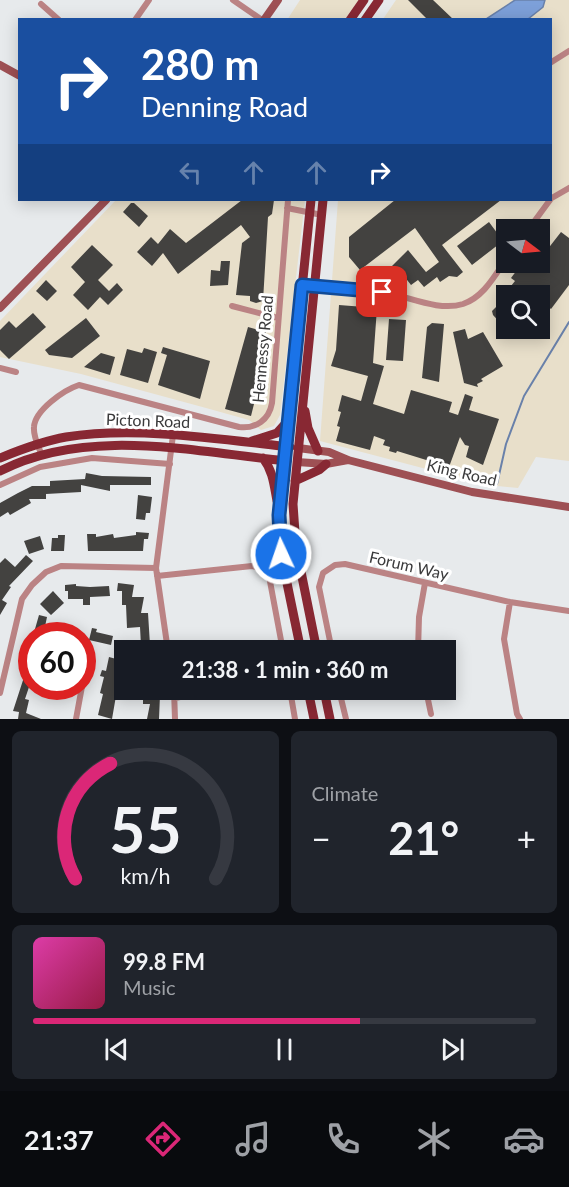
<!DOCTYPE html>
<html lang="en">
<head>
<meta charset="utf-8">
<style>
  :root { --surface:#171b24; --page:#20242c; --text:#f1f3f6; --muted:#9ea1a6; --line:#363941; --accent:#db2777 }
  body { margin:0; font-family:Lato,sans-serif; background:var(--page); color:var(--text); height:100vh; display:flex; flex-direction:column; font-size:22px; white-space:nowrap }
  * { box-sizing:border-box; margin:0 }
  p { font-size:20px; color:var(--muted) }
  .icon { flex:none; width:33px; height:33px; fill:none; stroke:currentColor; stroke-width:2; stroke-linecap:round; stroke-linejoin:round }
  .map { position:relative; height:719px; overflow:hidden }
  .sheet { display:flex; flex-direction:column; gap:12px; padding:12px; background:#0d0f14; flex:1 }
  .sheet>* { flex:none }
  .banner { position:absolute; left:18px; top:18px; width:534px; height:183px; border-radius:0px; box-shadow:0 3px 15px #0003; background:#1a4fa0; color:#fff; overflow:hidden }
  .needle { width:39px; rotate:106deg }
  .buttons { position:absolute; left:496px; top:219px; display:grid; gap:12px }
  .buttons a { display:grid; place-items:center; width:54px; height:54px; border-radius:0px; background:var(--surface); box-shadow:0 3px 15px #0003; font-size:30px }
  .speed { position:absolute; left:18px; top:622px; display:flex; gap:12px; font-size:30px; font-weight:700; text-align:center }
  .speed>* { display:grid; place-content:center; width:78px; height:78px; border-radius:50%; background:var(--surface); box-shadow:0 3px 15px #0003; line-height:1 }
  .speed .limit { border:9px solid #d22; background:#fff; color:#111 }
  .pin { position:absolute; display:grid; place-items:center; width:51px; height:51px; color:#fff; margin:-26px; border-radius:12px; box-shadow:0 3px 9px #0006 }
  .me { position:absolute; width:66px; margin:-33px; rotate:357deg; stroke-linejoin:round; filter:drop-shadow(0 0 4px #0008) }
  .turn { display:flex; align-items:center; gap:21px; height:126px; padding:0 24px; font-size:27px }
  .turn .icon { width:78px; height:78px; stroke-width:2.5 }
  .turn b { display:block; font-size:42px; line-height:51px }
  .lanes { display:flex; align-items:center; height:57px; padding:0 24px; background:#0003; justify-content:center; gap:30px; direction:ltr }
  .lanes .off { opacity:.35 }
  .big { font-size:45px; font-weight:700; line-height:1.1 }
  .sheet .tile { flex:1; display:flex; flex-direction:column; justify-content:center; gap:9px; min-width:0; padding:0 21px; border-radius:9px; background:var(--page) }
  .sheet .dial { align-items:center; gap:0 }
  .dial svg { height:156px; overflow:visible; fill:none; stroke:var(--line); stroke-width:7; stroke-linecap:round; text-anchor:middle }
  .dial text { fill:var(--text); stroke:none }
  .song { display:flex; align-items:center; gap:18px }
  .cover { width:72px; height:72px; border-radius:9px; background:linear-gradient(135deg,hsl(320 70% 55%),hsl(340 70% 35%)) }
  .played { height:6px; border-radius:3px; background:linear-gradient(90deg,var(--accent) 65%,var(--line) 65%) }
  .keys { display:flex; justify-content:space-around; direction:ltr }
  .heat { display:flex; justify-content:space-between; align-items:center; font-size:33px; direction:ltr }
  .sheet .tiles { flex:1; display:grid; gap:12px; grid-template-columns:1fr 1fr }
  .tile:last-child { grid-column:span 2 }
  .trip { position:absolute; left:114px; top:640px; width:342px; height:60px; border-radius:0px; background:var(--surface); box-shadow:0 3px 15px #0003; font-weight:700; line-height:60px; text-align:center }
  .tab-bar { display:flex; height:96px; justify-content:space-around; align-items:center; background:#090b0e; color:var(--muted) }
  .tab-bar .icon { width:42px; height:42px }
  .tab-bar .on { color:var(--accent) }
  .tab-bar b { font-size:27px; color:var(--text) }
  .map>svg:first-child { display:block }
</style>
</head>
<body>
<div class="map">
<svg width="569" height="719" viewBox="0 0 569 719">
  <rect width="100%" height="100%" fill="#e7eaec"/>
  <!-- commercial -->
  <path fill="#e8dfca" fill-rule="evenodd" d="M300,0H359L345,19L287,20Z
    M396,0H569V461L536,457L518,488L487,485L320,441L338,200H550V20L383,19ZM507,230H540V262H507ZM507,296H540V328H507Z
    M116,200H305L280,415L274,426L261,430L249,420L206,408L81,374L0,357V321Z"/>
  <!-- water -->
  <path fill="#7da0d9" stroke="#6981aa" stroke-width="1.5" d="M515,0H545L543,7L528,19H486Z"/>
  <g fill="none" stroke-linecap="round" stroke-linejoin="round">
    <!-- stream -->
    <path stroke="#6981aa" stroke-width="2" d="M497,484L506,444L524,396L569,322"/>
  </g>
  <!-- building -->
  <path fill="#434240" d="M408,0H433L454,20H428Z
    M242,200H274L272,214L268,217L263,301L256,303L250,301V296L236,295L242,243L250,237L241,225L178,274L163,253L152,266L137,252L151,237L158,244L170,229L186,243Z
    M395,200H501L442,245L463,272L457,277L449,276L440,282L437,277L424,287L418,280L411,285L404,276L397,281L388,270L408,250L426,272L439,262L415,228L360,270L349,257V237Z
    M131,203H134L148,216L139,227L123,212Z
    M489,222L503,241L472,265L457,246Z
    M561,232L569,238V285L551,309L540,300V296H503L515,281L511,278L523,262H530L540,270V259Z
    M92,245L113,265L98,280L109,291L117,283L123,290L108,305L100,297L88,310L73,295L85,282L71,267Z
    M221,261H230L228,285L210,286L211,270L220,271Z
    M46,280L57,291L47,301L36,291Z
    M499,304L507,311V328H529L522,337L514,338L493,315L492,311Z
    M339,305L377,308L373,363L384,366L373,404L404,414L411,390L452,402L449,412L458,415L465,394L473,397L469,410L499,419L483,465L466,457L469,446L465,445L460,437L449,467L397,451L396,453L389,451L390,447L383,445L385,440L374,436L370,450L336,441L340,427L337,426L341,412L338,411L342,395L361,401L368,376L331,366L336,350Z
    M33,313L46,327L9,359L0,350V330L9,321L16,328Z
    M86,318L100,336L72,358L49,355L45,350Z
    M389,319L406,320L403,361L386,360Z
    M432,323L444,324L439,382L422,378L427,327Z
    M248,327L266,332L264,361L257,362L256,368L255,400L251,416L225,409Z
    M465,329L468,339L483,332L503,366L481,379L483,381L477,384L478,387L464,383L453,332Z
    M163,347L210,361L200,399L158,385L167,355L161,353Z
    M144,348L157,352L148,383L120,375L127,349L142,353Z
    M101,353L115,357L110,375L84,367Z
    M86,473L102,476L151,477V485H110V491L81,485V492L46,494V499H29L31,503L10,515L8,512L0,517V503L18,493L32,486H50V481L85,479Z
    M138,495L152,497L150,513H146L145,520L136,519Z
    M136,532L149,533L148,539H144L143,551H88L87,534H96V537L113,534L114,538L136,535Z
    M58,535H65L64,551H51L52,538H58Z
    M40,536L44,549L29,554L24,541Z
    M26,555L33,561L9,586L11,587L2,600L7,603L0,615V563L5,558L15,567Z
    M118,583L134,585L132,597H144L141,613H148L150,645L141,646L140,627L127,628L126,605H122V591H117Z
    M76,584V586L90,587L109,586L110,596L90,597V605H83V599H68V591H65V585Z
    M53,591L64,603L51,615L40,604Z
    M39,615L47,617L43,636H33Z
    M92,628L97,629L96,632L113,636L111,645L89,640Z
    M30,647L32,688L29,687L25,699L29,700L26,713L41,719H18L19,712L13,711L26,671H23Z
    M109,657L120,660L118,666L121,667L112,719L98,715L103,694L100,693L104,677L100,676L102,670L106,671Z
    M143,693L160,695L159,719H147L150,704H143Z"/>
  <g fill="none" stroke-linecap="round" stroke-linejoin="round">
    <!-- street -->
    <path stroke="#bb8384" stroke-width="6" d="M233,0L262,20
      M41,4L59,20
      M135,20L149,0
      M550,63L569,51
      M550,199L569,188
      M287,208L322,215
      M528,230L550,200
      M302,285C328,287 355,288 381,292C406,295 437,312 463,304C484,297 495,275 507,258
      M232,306L278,318
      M0,368L16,372
      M42,456C39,447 33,437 34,427C35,410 64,390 79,385L239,427C256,429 269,420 272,403L288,200
      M0,485L40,467L92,458L170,464
      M157,576L252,566L262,569L269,576L283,651
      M510,602L504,639L517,714L520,719
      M168,651L156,568L173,435
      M332,651L319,587L323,573L335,565L345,564L510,602L569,611
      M418,651L419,617L425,583
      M174,690L175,719
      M290,690L295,719
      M339,690L346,719
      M426,690L431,714
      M0,693L22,599L32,585L46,572L61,566L156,568
      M175,698L216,690
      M76,719L88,654"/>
    <!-- secondary -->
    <path stroke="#9e5054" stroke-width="8" d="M264,20L278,0
      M0,65L20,76
      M0,308L106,200
      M298,448L329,452L348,460L472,492L569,507
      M297,462L326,464L348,460"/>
    <!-- primary -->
    <path stroke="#882833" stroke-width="9" d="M350,20L364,0
      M365,20L379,0
      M305,411L308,428L318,451
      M252,441L277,433L286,423
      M0,458C22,449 43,441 66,437C136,426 220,439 290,447
      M263,458C273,471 274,485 277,501
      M0,471C88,426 194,452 287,461
      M295,481L319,470L326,464
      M301,651L281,554L279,515L311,200
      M317,651L296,547L293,504L323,200
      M308,690L314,719
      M324,690L330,719"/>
  </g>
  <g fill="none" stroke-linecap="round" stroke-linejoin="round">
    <!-- route casing -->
    <g stroke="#114b97" stroke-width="15">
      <path id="route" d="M281,554L279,515L302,285L382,292"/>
    </g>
    <!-- route -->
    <use href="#route" stroke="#1a73e8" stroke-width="10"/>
  </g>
  <g text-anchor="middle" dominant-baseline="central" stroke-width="6" stroke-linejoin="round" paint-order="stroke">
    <!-- street labels -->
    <g font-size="16" fill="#3a3a3b" stroke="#fff">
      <text transform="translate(262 349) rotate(-85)">Hennessy Road</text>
      <text transform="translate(148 420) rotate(2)">Picton Road</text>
      <text transform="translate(462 472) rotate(13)">King Road</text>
      <text transform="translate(409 565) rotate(13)">Forum Way</text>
    </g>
  </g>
</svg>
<div class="buttons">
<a><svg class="needle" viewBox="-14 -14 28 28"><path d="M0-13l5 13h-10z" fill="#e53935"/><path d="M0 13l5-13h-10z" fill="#9ea1a6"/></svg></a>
<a><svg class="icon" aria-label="search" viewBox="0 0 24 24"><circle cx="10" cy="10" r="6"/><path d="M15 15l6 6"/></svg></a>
</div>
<div class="speed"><div class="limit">60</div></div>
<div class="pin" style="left:382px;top:292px;background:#d93025"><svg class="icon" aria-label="arrive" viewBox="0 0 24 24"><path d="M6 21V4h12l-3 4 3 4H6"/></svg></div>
<svg class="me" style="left:281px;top:554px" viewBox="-20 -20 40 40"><circle r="17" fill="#1a73e8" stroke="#fff" stroke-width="3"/><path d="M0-11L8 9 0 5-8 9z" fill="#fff"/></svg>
<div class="trip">21:38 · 1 min · 360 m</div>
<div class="banner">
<div class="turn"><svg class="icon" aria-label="right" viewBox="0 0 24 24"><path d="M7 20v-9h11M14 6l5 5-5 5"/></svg><div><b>280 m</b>Denning Road</div></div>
<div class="lanes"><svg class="icon off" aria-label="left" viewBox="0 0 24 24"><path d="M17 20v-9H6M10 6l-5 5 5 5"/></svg><svg class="icon off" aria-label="ahead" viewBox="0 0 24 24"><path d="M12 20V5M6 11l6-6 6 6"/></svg><svg class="icon off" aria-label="ahead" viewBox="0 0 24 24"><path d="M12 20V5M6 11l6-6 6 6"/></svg><svg class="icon" aria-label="right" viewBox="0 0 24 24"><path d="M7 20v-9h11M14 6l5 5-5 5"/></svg></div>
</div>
</div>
<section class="sheet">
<div class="tiles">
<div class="tile dial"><svg viewBox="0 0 100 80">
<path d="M14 69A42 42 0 1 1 86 69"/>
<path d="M14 69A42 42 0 0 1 32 10" stroke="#db2777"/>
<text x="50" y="56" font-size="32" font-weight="700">55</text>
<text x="50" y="72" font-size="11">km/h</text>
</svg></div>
<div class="tile"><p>Climate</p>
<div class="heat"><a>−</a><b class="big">21°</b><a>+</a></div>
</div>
<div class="tile">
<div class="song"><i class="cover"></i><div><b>99.8 FM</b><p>Music</p></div></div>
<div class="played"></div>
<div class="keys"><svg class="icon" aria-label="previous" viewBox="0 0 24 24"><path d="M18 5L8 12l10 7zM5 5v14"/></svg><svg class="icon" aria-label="pause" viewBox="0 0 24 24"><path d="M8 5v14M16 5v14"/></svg><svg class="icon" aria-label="next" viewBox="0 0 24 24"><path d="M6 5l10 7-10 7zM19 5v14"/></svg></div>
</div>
</div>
</section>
<nav class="tab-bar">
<b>21:37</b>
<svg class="icon on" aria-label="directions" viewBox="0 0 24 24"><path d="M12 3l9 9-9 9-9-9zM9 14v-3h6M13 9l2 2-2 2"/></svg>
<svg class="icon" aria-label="music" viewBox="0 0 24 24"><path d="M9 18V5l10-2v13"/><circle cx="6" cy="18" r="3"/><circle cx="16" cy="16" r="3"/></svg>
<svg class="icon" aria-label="phone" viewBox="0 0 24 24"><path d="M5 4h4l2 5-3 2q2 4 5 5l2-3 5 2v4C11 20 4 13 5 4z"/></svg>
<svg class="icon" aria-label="climate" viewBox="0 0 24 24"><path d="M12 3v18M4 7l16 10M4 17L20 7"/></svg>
<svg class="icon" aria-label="car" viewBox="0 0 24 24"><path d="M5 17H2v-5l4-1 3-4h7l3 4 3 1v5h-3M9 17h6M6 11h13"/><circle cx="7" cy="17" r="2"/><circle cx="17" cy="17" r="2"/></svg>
</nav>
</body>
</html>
